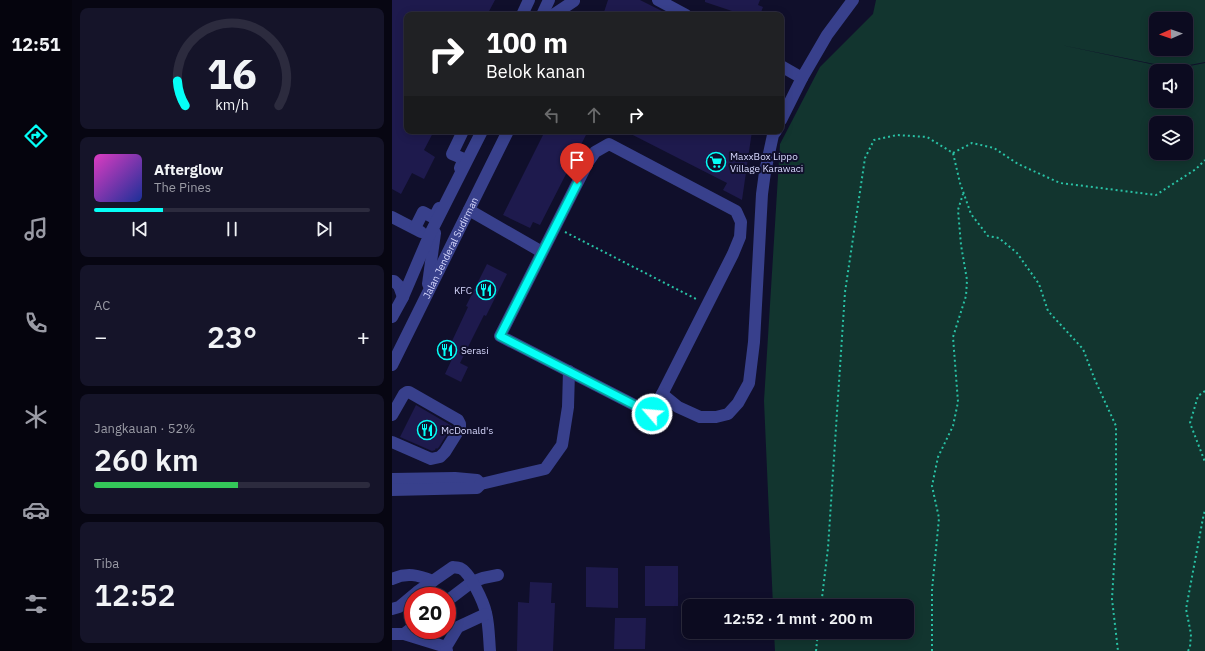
<!DOCTYPE html>
<html lang="id">
<head>
<meta charset="utf-8">
<style>
  :root { --surface:#0c0b20; --page:#151429; --text:#f1f3f6; --muted:#9a9ba5; --line:#2c2b3e; --accent:#05fff7 }
  body { margin:0; font-family:"IBM Plex Sans",sans-serif; background:var(--page); color:var(--text); height:100vh; display:flex; flex-direction:column; font-size:15px; white-space:nowrap }
  * { box-sizing:border-box; margin:0 }
  p { font-size:13px; color:var(--muted) }
  .icon { flex:none; width:22px; height:22px; fill:none; stroke:currentColor; stroke-width:2; stroke-linecap:round; stroke-linejoin:round }
  .map { position:relative; flex:1; overflow:hidden }
  .panel { display:flex; flex-direction:column; gap:8px; padding:8px; background:#070612; width:320px }
  .panel>* { flex:none }
  .guide { position:absolute; left:12px; top:12px; width:380px; height:122px; border-radius:8px; box-shadow:0 2px 10px #0003,0 0 0 1px var(--line); background:#202124; color:#fff; overflow:hidden }
  .needle { width:26px; rotate:268deg }
  .tools { position:absolute; left:757px; top:12px; display:grid; gap:8px }
  .tools a { display:grid; place-items:center; width:44px; height:44px; border-radius:8px; background:var(--surface); box-shadow:0 2px 10px #0003,0 0 0 1px var(--line); font-size:20px }
  .speed { position:absolute; left:12px; top:587px; display:flex; gap:8px; font-size:20px; font-weight:700; text-align:center }
  .speed>* { display:grid; place-content:center; width:52px; height:52px; border-radius:50%; background:var(--surface); box-shadow:0 2px 10px #0003,0 0 0 1px var(--line); line-height:1 }
  .speed .limit { border:6px solid #d22; background:#fff; color:#111 }
  .pin { position:absolute; display:grid; place-items:center; width:34px; height:34px; color:#fff; margin:-41px -17px; border-radius:50% 50% 50% 0; rotate:-45deg; box-shadow:0 0 4px #0007 }
  .pin .icon { rotate:45deg }
  .me { position:absolute; width:44px; margin:-22px; rotate:297deg; stroke-linejoin:round; filter:drop-shadow(0 0 3px #0008) }
  .turn { display:flex; align-items:center; gap:14px; height:84px; padding:0 16px; font-size:18px }
  .turn .icon { width:52px; height:52px; stroke-width:2.5 }
  .turn b { display:block; font-size:28px; line-height:34px }
  .lanes { display:flex; align-items:center; height:38px; padding:0 16px; background:#0003; justify-content:center; gap:20px; direction:ltr }
  .lanes .off { opacity:.35 }
  .big { font-size:30px; font-weight:600; line-height:1.1 }
  .panel .card { flex:1; display:flex; flex-direction:column; justify-content:center; gap:6px; min-width:0; padding:0 14px; border-radius:8px; background:var(--page) }
  .panel .dial { align-items:center; gap:0 }
  .dial svg { height:104px; overflow:visible; fill:none; stroke:var(--line); stroke-width:7; stroke-linecap:round; text-anchor:middle }
  .dial text { fill:var(--text); stroke:none }
  .song { display:flex; align-items:center; gap:12px }
  .cover { width:48px; height:48px; border-radius:6px; background:linear-gradient(135deg,hsl(310 70% 55%),hsl(230 70% 35%)) }
  .played { height:4px; border-radius:2px; background:linear-gradient(90deg,var(--accent) 25%,var(--line) 25%) }
  .keys { display:flex; justify-content:space-around; direction:ltr }
  .heat { display:flex; justify-content:space-between; align-items:center; font-size:22px; direction:ltr }
  .charge { height:6px; border-radius:3px; background:linear-gradient(90deg,#34c759 52%,var(--line) 0) }
  .trip { position:absolute; left:290px; top:599px; width:232px; height:40px; border-radius:8px; background:var(--surface); box-shadow:0 2px 10px #0003,0 0 0 1px var(--line); font-weight:600; line-height:40px; text-align:center }
  main { display:flex; flex:1; min-height:0 }
  .menu { display:flex; flex-direction:column; width:72px; justify-content:space-around; align-items:center; background:#05040d; color:var(--muted) }
  .menu .icon { width:28px; height:28px }
  .menu .current { color:var(--accent) }
  .menu b { font-size:18px; color:var(--text) }
  .map>svg:first-child { display:block }
</style>
</head>
<body>
<main>
<nav class="menu">
<b>12:51</b>
<svg class="icon current" aria-label="directions" viewBox="0 0 24 24"><path d="M12 3l9 9-9 9-9-9zM9 14v-3h6M13 9l2 2-2 2"/></svg>
<svg class="icon" aria-label="music" viewBox="0 0 24 24"><path d="M9 18V5l10-2v13"/><circle cx="6" cy="18" r="3"/><circle cx="16" cy="16" r="3"/></svg>
<svg class="icon" aria-label="phone" viewBox="0 0 24 24"><path d="M5 4h4l2 5-3 2q2 4 5 5l2-3 5 2v4C11 20 4 13 5 4z"/></svg>
<svg class="icon" aria-label="climate" viewBox="0 0 24 24"><path d="M12 3v18M4 7l16 10M4 17L20 7"/></svg>
<svg class="icon" aria-label="car" viewBox="0 0 24 24"><path d="M5 17H2v-5l4-1 3-4h7l3 4 3 1v5h-3M9 17h6M6 11h13"/><circle cx="7" cy="17" r="2"/><circle cx="17" cy="17" r="2"/></svg>
<svg class="icon" aria-label="filters" viewBox="0 0 24 24"><path d="M4 7h16M4 17h16"/><circle cx="9" cy="7" r="2"/><circle cx="15" cy="17" r="2"/></svg>
</nav>
<section class="panel">
<div class="card dial"><svg viewBox="0 0 100 80">
<path d="M14 69A42 42 0 1 1 86 69"/>
<path d="M14 69A42 42 0 0 1 8 50" stroke="#05fff7"/>
<text x="50" y="56" font-size="32" font-weight="700">16</text>
<text x="50" y="72" font-size="11">km/h</text>
</svg></div>
<div class="card">
<div class="song"><i class="cover"></i><div><b>Afterglow</b><p>The Pines</p></div></div>
<div class="played"></div>
<div class="keys"><svg class="icon" aria-label="previous" viewBox="0 0 24 24"><path d="M18 5L8 12l10 7zM5 5v14"/></svg><svg class="icon" aria-label="pause" viewBox="0 0 24 24"><path d="M8 5v14M16 5v14"/></svg><svg class="icon" aria-label="next" viewBox="0 0 24 24"><path d="M6 5l10 7-10 7zM19 5v14"/></svg></div>
</div>
<div class="card"><p>AC</p>
<div class="heat"><a>−</a><b class="big">23°</b><a>+</a></div>
</div>
<div class="card"><p>Jangkauan · 52%</p><b class="big">260 km</b><div class="charge"></div></div>
<div class="card"><p>Tiba</p><b class="big">12:52</b></div>
</section>
<div class="map">
<svg width="813" height="651" viewBox="0 0 813 651">
  <rect width="100%" height="100%" fill="#100f2b"/>
  <!-- green -->
  <path fill="#12352f" fill-rule="evenodd" d="M484,0H813V62L782,68L669,45L782,69L813,63V651H383L382,632H515V606H381L372,401L388,144L428,67L481,14ZM764,19H794V49H764ZM764,71H794V101H764ZM764,123H794V153H764Z"/>
  <!-- building -->
  <path fill="#1e1a4d" d="M0,0H103L95,15H15V131H42L32,150L43,157L32,179L20,173L9,194L0,189Z
    M216,0H248L278,15H211Z
    M313,0H368L366,5L371,7L368,15H352L313,2Z
    M153,131H196L148,225L141,222L138,228L111,215Z
    M233,131H360L350,200L331,190L335,183Z
    M95,264L115,274L94,316L92,315L68,363L76,367L69,382L53,374L60,359L53,356L76,307L74,306Z
    M24,405L60,426L47,447L45,449L44,448L43,450L40,451L8,437Z
    M253,566H286V606H253Z
    M194,567L226,568V608L194,607Z
    M138,582L160,583L159,603H163L161,651H125L126,602L137,603Z
    M223,618H254L253,649H222Z"/>
  <g fill="none" stroke-linecap="round" stroke-linejoin="round">
    <!-- path -->
    <path stroke="#29c2a5" stroke-width="2" stroke-dasharray="2 3" stroke-linecap="butt" d="M561,153L580,143L602,148L626,164L668,183L764,195L804,169L813,160
      M173,232L306,300
      M813,391L806,396L798,423L813,462
      M429,606L436,548L453,292L473,158L482,140L505,135L535,137L561,153L568,183L579,214L596,236L607,238L625,253L647,284L656,311L691,349L703,380L724,426V533L720,599L726,651
      M424,651L426,632
      M540,651V590L547,518L540,486L546,457L561,426L566,402L561,337L574,296L575,280L569,245L566,210L571,194
      M796,651L798,647L799,634L794,609L811,518L813,510"/>
    <!-- minor -->
    <g stroke="#38408c" stroke-width="12">
      <path d="M266,0L294,15"/>
      <path d="M130,15L137,0"/>
      <path d="M150,15L157,0"/>
      <path d="M161,15L182,1"/>
      <path d="M389,66L410,78"/>
      <path d="M389,120L410,78L435,35L461,0"/>
      <path d="M217,144L344,211L349,222L348,237L341,254L260,414L108,336L196,162L203,152Z"/>
      <path d="M68,168L72,159L60,154L71,131"/>
      <path d="M77,210L150,252"/>
      <path d="M0,217L29,232"/>
      <path d="M23,228L31,212L42,218L47,208"/>
      <path d="M0,281H2L7,286L11,297"/>
      <path d="M36,284L43,233"/>
      <path d="M0,317L11,297L37,236L90,131"/>
      <path id="s1" d="M0,365L116,131"/>
      <path d="M270,394L286,407L308,417H324L336,414L346,403L357,383L362,342L370,194L373,172L381,135L384,131"/>
      <path d="M0,415L12,394L15,392H17L66,420L68,424V428L53,452L48,457L39,459L0,442"/>
      <path d="M0,479L63,478L85,480L89,484"/>
      <path d="M0,490L85,488L89,484L153,469L170,445L176,407L177,371"/>
      <path d="M0,579C15,572 26,575 41,581"/>
      <path d="M55,601L80,582L91,578L106,575"/>
      <path d="M0,609L7,607L25,592L61,567C62,567 67,568 68,568C78,572 92,603 94,613C97,625 97,639 98,651"/>
      <path d="M0,634H12L21,627"/>
      <path d="M12,634L54,647"/>
      <path d="M55,651L54,647L66,627L94,614"/>
    </g>
  </g>
  <g fill="none" stroke-linecap="round" stroke-linejoin="round">
    <!-- route casing -->
    <g stroke="#03a6a1" stroke-width="10">
      <path id="route" d="M185,184L108,336L260,414"/>
    </g>
    <!-- route -->
    <use href="#route" stroke="#05fff7" stroke-width="7"/>
  </g>
  <!-- icons -->
  <defs>
    <g id="supermarket-ring" transform="scale(1)"><circle r="9.5" fill="#100f2b" stroke="#05fff7" stroke-width="1.5"/><path d="M-6-5.5h2.5l.6 2H6L4.5 2H-2.5L-4.4-4H-6ZM-1.5 3.2a1.3 1.3 0 1 0 .1 0ZM3 3.2a1.3 1.3 0 1 0 .1 0Z" fill="#05fff7"/></g>
    <g id="restaurant-ring" transform="scale(1)"><circle r="9.5" fill="#100f2b" stroke="#05fff7" stroke-width="1.5"/><path d="M-5-6h1v4h1v-4h1v4h1v-4h1v5L-1.5 .5V6h-2V.5L-5-1ZM5-6V6H3V1.5H1.5Q1.5-4 5-6Z" fill="#05fff7"/></g>
  </defs>
  <g fill-rule="evenodd">
    <use href="#supermarket-ring" x="324" y="162"/>
    <use href="#restaurant-ring" x="94" y="290"/>
    <use href="#restaurant-ring" x="55" y="350"/>
    <use href="#restaurant-ring" x="35" y="430"/>
  </g>
  <g text-anchor="middle" dominant-baseline="central" stroke-width="4" stroke-linejoin="round" paint-order="stroke">
    <!-- poi labels -->
    <g font-size="10" fill="#d9daff" stroke="#100f2b" text-anchor="start">
      <text x="338" y="156">MaxxBox Lippo<tspan x="338" dy="12">Village Karawaci</tspan></text>
      <text x="80" y="290" text-anchor="end">KFC</text>
      <text x="69" y="350">Serasi</text>
      <text x="49" y="430">McDonald's</text>
    </g>
    <!-- street labels -->
    <g font-size="10" fill="#d9daff" stroke="#100f2b">
      <text stroke="none"><textPath href="#s1" startOffset="131">Jalan Jenderal Sudirman</textPath></text>
    </g>
  </g>
</svg>
<div class="tools">
<a><svg class="needle" viewBox="-14 -14 28 28"><path d="M0-13l5 13h-10z" fill="#e53935"/><path d="M0 13l5-13h-10z" fill="#9a9ba5"/></svg></a>
<a><svg class="icon" aria-label="sound" viewBox="0 0 24 24"><path d="M4 9h4l5-4v14l-5-4H4zM17 9q2 3 0 6"/></svg></a>
<a><svg class="icon" aria-label="layers" viewBox="0 0 24 24"><path d="M12 4l9 5-9 5-9-5zM3 14l9 5 9-5"/></svg></a>
</div>
<div class="speed"><div class="limit">20</div></div>
<div class="pin" style="left:185px;top:184px;background:#d93025"><svg class="icon" aria-label="arrive" viewBox="0 0 24 24"><path d="M6 21V4h12l-3 4 3 4H6"/></svg></div>
<svg class="me" style="left:260px;top:414px" viewBox="-20 -20 40 40"><circle r="17" fill="#05fff7" stroke="#fff" stroke-width="3"/><path d="M0-11L8 9 0 5-8 9z" fill="#fff"/></svg>
<div class="trip">12:52 · 1 mnt · 200 m</div>
<div class="guide">
<div class="turn"><svg class="icon" aria-label="right" viewBox="0 0 24 24"><path d="M7 20v-9h11M14 6l5 5-5 5"/></svg><div><b>100 m</b>Belok kanan</div></div>
<div class="lanes"><svg class="icon off" aria-label="left" viewBox="0 0 24 24"><path d="M17 20v-9H6M10 6l-5 5 5 5"/></svg><svg class="icon off" aria-label="ahead" viewBox="0 0 24 24"><path d="M12 20V5M6 11l6-6 6 6"/></svg><svg class="icon" aria-label="right" viewBox="0 0 24 24"><path d="M7 20v-9h11M14 6l5 5-5 5"/></svg></div>
</div>
</div>
</main>
</body>
</html>
